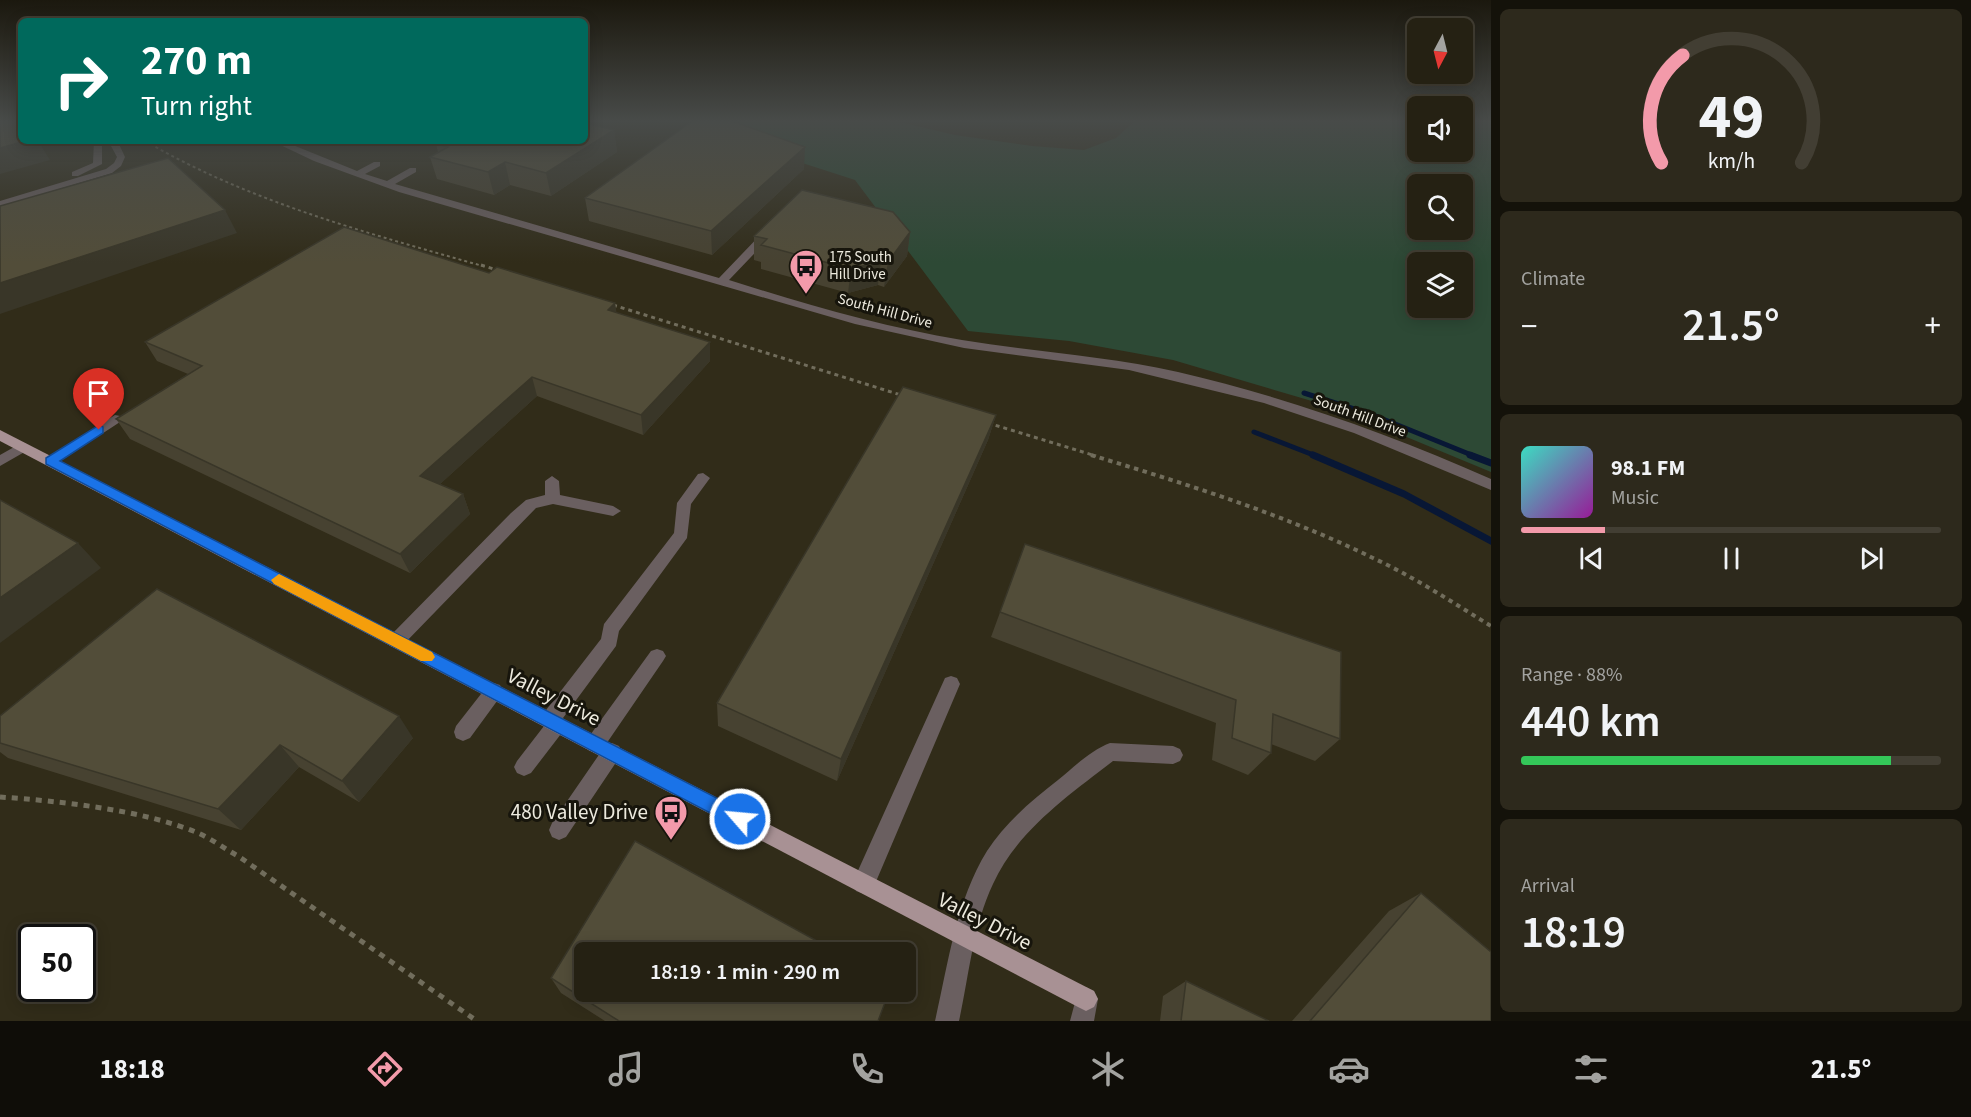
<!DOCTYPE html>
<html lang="en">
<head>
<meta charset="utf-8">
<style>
  :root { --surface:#252113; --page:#2d291c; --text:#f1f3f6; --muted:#a3a3a0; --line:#423e33; --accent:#f39aaa }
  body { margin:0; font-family:"Source Sans 3",sans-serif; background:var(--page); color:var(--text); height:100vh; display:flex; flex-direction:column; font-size:22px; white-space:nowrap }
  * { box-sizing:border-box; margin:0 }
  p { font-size:20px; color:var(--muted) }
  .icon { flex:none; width:33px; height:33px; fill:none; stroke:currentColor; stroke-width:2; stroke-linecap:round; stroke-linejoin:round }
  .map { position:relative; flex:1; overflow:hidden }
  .drawer { display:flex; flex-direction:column; gap:9px; padding:9px; background:#14120a; width:480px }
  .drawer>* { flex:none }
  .top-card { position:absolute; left:18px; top:18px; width:570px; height:126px; border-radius:9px; box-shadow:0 3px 15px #0003,0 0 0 2px var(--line); background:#00695c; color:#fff; overflow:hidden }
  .needle { width:39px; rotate:187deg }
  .controls { position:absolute; left:1407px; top:18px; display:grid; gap:12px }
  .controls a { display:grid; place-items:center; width:66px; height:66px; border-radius:9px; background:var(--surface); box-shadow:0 3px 15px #0003,0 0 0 2px var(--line); font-size:30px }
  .speed { position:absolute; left:18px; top:924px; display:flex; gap:12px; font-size:30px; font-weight:700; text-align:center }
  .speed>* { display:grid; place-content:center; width:78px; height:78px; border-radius:50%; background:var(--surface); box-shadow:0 3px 15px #0003,0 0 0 2px var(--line); line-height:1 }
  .speed .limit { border:3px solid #111; border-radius:9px; background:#fff; color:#111 }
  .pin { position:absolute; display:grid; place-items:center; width:51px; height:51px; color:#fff; margin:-62px -26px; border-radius:50% 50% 50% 0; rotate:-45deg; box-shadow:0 0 6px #0007 }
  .pin .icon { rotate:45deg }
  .me { position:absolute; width:66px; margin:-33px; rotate:297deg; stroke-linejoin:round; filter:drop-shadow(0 0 4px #0008) }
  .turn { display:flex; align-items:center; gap:21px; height:126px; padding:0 24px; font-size:27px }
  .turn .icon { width:78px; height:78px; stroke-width:2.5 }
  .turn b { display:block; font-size:42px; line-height:51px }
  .big { font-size:45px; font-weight:600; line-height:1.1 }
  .drawer .tile { flex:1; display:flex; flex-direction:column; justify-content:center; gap:9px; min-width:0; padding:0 21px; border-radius:9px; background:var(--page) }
  .drawer .dial { align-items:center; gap:0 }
  .dial svg { height:156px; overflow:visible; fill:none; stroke:var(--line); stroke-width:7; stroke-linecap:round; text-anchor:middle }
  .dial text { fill:var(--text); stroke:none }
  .song { display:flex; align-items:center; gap:18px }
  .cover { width:72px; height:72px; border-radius:9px; background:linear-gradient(135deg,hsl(170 70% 55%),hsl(300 70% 35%)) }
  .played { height:6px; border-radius:3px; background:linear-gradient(90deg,var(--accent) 20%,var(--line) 20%) }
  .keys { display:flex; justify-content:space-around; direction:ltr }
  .heat { display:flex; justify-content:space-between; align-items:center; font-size:33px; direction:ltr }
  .charge { height:9px; border-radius:4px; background:linear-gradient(90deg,#34c759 88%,var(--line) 0) }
  .trip { position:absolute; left:574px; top:942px; width:342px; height:60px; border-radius:9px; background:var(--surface); box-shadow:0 3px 15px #0003,0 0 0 2px var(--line); font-weight:600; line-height:60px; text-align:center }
  .dock { display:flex; height:96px; justify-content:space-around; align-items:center; background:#0f0d08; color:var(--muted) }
  .dock .icon { width:42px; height:42px }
  .dock .selected { color:var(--accent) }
  .dock b { font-size:27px; color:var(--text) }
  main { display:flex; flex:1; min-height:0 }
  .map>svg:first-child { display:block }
</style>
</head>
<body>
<main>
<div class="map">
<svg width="1491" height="1021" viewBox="0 0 1491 1021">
  <rect width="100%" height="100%" fill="#312c19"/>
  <!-- green -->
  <path fill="#2d4935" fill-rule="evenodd" d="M688,120H891L955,135L1032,146L1084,150L1116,138L1136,120H1417L1418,152H1462L1463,120H1491V472L1339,409L1173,360L1069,341L968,331L855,180L740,143ZM1418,184H1462V230H1418ZM1418,262H1462V308H1418Z"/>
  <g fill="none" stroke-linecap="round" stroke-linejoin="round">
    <!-- stream-far1 -->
    <path stroke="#081735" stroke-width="5" d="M1304,393L1373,415L1474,456
      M1254,432L1316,456"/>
    <!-- stream -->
    <path stroke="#081735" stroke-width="7" d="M1313,455L1404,494L1491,541
      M1470,455L1491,463"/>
    <!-- path-far3 -->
    <path stroke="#716d5c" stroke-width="2" stroke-dasharray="3 3" stroke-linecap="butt" d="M145,141C252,203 368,233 486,267"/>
    <!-- path-far2 -->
    <path stroke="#716d5c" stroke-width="3" stroke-dasharray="4 4" stroke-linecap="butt" d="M481,265L497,270
      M613,305L904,396
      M988,423L1096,456"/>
    <!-- path-far1 -->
    <path stroke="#716d5c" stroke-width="4" stroke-dasharray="4.5 4.5" stroke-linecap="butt" d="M1091,455C1186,484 1283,514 1373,558C1414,577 1452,602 1491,626"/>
    <!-- path -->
    <path stroke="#716d5c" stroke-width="5" stroke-dasharray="6 6" stroke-linecap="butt" d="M0,797C59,801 144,810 198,833C212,839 225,849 238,856L477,1021"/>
    <!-- minor -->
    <path fill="#6a5f60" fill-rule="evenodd" d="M94,141H102V164L78,176H72V172L93,163Z
      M103,141L118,142L125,157L121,166L112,173L0,207V201L106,169L114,163L117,157L111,146Z
      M272,141H283L357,171L374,162H380V166L365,174L387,181L410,168H416V172L395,184L719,278L764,231H772V235L729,280C805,304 883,327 962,340C1034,352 1106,356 1178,372C1286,397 1390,434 1491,479V490L1354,433L1264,403L1129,370L964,348L855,324L399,192L314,161Z
      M115,415L120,416L122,419L120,422L56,464H46L44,461L46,458Z
      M23,442L30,447L28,450L0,466V455Z
      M703,473L710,478L691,504L687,538L619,631L616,646L563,718L566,724L564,730L531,773L524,776L517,773L514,767L517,761L544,726L541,720L543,714L601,639L604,624L674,533L677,503L698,474Z
      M552,476L559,481L560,495L613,506L621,511L613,516L553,504L536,508L402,646L396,648L390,646L387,641L390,636L511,513L526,500L545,495V481Z
      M657,649L663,651L666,656L663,661L602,750L595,753L588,750L586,744L588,738L651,651Z
      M951,676L957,678L960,684L872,891L864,894L856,891L853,883L856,875L945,678Z
      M494,683L500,685L503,691L500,697L470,738L463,741L456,738L454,732L456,726L488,685Z
      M612,743L619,746L622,752L619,758L566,837L559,840L552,837L549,830L552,823L605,746Z
      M1110,743L1173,746L1180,749L1183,755L1180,761L1173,764L1113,761C1069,795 1017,831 993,884C973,926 969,976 959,1021H935C948,965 956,901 987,851C1005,823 1032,800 1058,780C1074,767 1091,750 1110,743Z
      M1086,987L1094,991L1098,999L1094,1021H1070L1078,991Z"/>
    <!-- major -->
    <path fill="#a89194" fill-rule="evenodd" d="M0,430L1094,991L1098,999L1094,1007L1086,1011L1078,1007L0,441Z"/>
  </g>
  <!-- wall -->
  <path fill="#474231" d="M614,130L617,152L551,196L510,185L494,195L437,179L430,157L438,152L436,144Z
    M804,169L712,255L589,221L585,198Z
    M910,232L907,256L884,287L878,285L848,293L761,269V262L754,260V236Z
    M489,273L615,303L616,313L710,342V361L643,435L537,396L440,484L463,494L470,514L410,573L130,439L116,419L188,374L157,361L145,342Z
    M996,415L988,440L837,781L718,726L717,703Z
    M1025,544L1340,739L1315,761L1271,744V753L1248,775L1212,760L1216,723L991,637Z
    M0,716L413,738L359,802L299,767L241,830L8,758L0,752Z
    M1421,893L1491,1021H1292L1389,911Z
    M551,978L878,1021H605L561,993Z
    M1186,981L1269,1021H1160L1163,996Z"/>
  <!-- shaded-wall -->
  <path fill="#393628" d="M614,130L617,152L551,196L546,173Z
    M25,141H38L50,160L0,174V148Z
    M805,147L804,169L712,255L711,231Z
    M505,162L510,185L494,195L488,172Z
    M225,210L237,233L0,314V283Z
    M910,232L907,256L884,287L888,262Z
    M881,261L878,285L848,293L851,269Z
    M615,303L618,322L608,310Z
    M710,342V361L643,435L641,415Z
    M532,377L537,396L428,495L420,476Z
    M996,415L988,440L837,781L841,759Z
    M463,494L470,514L410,573L400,554Z
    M78,543L101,568L0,643V598Z
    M399,716L413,738L359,802L342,781Z
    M280,745L299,767L241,830L218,809Z"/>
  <!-- building -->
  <path fill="#524d39" stroke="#393628" stroke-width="1.5" d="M0,120H20L21,122V141H25L0,148Z
    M694,120H729L805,147L711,231L585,198Z
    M585,123L614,130L546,173L505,162L488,172L430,157L448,147L436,144L442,141H585Z
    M168,158L225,210L0,283V206Z
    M802,190L893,212L910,232L888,262L881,261L851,269L761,245L767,239L754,236Z
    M344,227L489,273L497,267L615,303L608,310L710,342L641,415L532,377L420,476L463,494L400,554L116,419L202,366L145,342Z
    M903,387L996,415L841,759L717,703Z
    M0,500L78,543L0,598Z
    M1025,544L1341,652L1340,739L1273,714L1271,753L1232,738L1236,700L1000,612Z
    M157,589L399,716L342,781L280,745L218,809L0,743V716Z
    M635,841L837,952H585V992H889L878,1021H619L551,978Z
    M1421,893L1491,952V1021H1310Z
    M1186,981L1269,1021H1181Z"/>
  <!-- sky -->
  <linearGradient id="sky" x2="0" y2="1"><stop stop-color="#1b180e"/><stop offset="0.46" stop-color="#484b49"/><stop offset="1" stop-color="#484b49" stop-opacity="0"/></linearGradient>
  <rect width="1491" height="263" fill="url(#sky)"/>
  <!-- route -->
  <path fill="#1a73e8" stroke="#114b97" stroke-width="1.5" d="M99,425L103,427V433L60,461L746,813L749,819L746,825L740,828L733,825L46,464V458Z"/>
  <!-- slow -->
  <path fill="#f59e0b" d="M279,574L432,652L435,657L432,661H421L274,584L271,580Z"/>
  <!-- icons -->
  <defs>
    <g id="bus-pin" transform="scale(1.725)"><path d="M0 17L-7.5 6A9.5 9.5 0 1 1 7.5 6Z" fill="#f39aaa" stroke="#17150c"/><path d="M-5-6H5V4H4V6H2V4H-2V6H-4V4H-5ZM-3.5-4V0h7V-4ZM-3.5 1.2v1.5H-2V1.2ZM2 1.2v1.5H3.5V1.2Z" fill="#111"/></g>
  </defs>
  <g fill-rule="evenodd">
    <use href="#bus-pin" x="806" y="266"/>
    <use href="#bus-pin" x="671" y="812"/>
  </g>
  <g text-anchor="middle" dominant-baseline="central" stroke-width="6" stroke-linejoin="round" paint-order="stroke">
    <!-- far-poi labels -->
    <g font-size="15" fill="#edeade" stroke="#17150c" text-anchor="start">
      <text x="829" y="257">175 South<tspan x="829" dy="17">Hill Drive</tspan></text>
    </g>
    <!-- far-street labels -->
    <g font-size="15" fill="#edeade" stroke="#17150c">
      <text transform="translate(885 311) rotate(15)">South Hill Drive</text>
      <text transform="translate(1360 416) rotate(20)">South Hill Drive</text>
    </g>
    <!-- near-street labels -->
    <g font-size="21" fill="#edeade" stroke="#17150c">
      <text transform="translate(554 697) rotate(27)">Valley Drive</text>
      <text transform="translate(985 921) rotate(27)">Valley Drive</text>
    </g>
    <!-- near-poi labels -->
    <g font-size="21" fill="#edeade" stroke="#17150c" text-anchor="end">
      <text x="648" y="812">480 Valley Drive</text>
    </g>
  </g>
</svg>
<div class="controls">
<a><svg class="needle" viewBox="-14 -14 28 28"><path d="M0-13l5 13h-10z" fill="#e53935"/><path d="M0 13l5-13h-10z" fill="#a3a3a0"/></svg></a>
<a><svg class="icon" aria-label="sound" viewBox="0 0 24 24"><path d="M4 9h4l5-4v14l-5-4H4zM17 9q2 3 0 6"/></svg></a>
<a><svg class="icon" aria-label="search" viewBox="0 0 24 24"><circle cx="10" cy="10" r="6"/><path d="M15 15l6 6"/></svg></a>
<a><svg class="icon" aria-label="layers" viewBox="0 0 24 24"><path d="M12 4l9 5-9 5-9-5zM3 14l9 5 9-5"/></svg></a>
</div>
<div class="speed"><div class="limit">50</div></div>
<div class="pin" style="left:99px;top:430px;background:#d93025"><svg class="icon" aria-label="arrive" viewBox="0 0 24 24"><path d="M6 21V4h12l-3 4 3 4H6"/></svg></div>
<svg class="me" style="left:740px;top:819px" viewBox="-20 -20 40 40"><circle r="17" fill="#1a73e8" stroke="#fff" stroke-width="3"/><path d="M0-11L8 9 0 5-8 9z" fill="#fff"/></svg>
<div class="trip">18:19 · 1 min · 290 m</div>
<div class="top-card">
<div class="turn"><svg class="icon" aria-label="right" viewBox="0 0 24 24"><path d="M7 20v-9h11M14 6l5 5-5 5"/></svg><div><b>270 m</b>Turn right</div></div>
</div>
</div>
<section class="drawer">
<div class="tile dial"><svg viewBox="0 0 100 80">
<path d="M14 69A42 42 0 1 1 86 69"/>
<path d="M14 69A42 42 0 0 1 25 14" stroke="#f39aaa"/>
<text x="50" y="56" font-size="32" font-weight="700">49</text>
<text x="50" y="72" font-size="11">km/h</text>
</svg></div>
<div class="tile"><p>Climate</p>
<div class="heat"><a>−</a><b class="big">21.5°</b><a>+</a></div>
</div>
<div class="tile">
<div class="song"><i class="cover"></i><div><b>98.1 FM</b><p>Music</p></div></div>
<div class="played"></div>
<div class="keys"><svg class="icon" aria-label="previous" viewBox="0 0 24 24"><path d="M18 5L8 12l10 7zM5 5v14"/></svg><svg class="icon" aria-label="pause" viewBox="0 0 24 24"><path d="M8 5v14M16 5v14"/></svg><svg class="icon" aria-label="next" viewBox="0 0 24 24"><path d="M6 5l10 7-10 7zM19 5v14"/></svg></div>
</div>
<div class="tile"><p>Range · 88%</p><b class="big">440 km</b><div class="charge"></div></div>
<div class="tile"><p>Arrival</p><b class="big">18:19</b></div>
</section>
</main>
<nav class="dock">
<b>18:18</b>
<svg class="icon selected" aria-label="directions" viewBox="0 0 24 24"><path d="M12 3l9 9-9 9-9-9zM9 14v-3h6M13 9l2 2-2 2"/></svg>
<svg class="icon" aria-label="music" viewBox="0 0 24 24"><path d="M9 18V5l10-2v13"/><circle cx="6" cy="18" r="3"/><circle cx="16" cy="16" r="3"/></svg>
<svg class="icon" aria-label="phone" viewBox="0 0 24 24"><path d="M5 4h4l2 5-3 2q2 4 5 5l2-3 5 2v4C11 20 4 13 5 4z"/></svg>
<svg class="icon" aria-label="climate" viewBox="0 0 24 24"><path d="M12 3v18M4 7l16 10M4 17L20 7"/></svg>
<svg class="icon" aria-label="car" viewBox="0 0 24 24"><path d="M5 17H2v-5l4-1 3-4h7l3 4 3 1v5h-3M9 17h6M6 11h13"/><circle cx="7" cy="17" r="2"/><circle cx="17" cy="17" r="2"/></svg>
<svg class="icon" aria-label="filters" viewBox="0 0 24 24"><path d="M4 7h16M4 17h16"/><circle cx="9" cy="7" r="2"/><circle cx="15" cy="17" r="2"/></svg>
<b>21.5°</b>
</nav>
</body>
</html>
